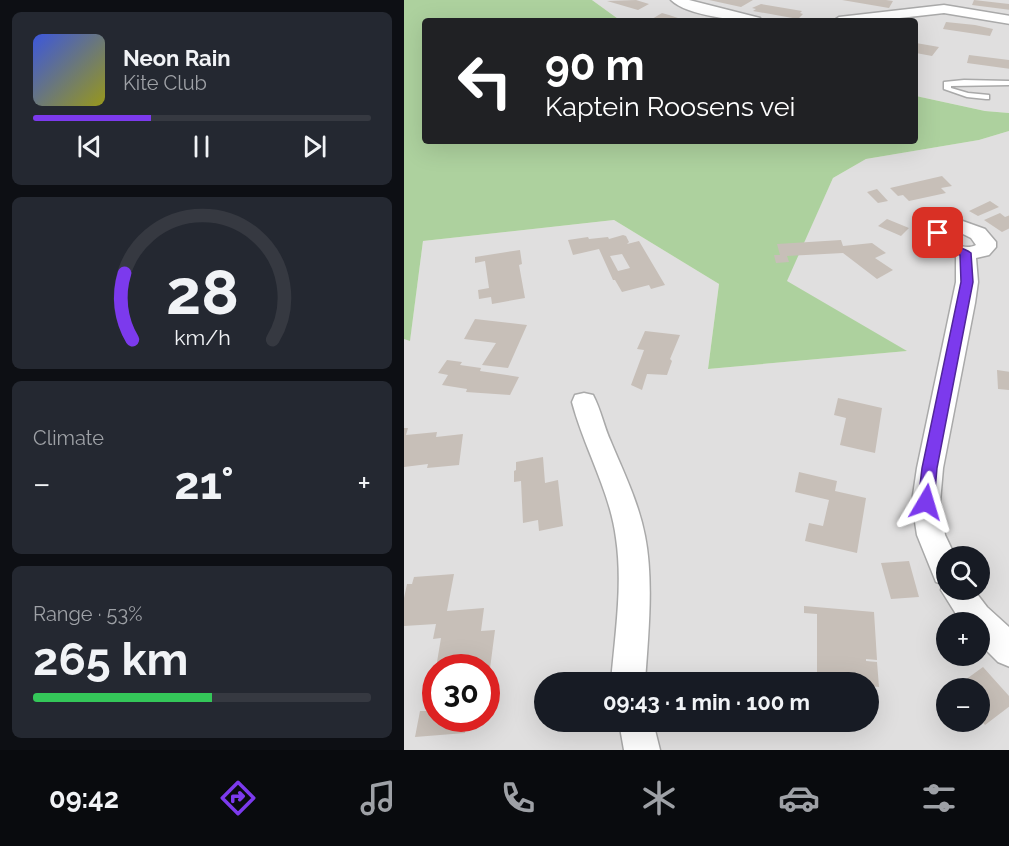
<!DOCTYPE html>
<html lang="en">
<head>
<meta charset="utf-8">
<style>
  :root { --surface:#171b24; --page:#242831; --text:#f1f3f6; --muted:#9ea1a6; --line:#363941; --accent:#7c3aed }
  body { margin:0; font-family:Raleway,sans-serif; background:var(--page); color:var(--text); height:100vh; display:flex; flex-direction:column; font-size:22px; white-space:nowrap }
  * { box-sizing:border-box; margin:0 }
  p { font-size:20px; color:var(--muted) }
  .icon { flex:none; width:33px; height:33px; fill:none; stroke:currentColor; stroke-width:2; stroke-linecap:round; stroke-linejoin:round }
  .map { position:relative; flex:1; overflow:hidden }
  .drawer { display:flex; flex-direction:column; gap:12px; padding:12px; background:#0d0f14; width:404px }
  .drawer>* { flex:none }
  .top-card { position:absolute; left:18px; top:18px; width:496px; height:126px; border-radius:6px; box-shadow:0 6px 24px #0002; background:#202124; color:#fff; overflow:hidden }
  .tools { position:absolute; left:532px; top:546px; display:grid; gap:12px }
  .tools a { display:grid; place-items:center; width:54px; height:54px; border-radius:50%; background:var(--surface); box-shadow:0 6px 24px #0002; font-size:30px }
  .speed { position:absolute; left:18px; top:654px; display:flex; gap:12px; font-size:30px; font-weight:700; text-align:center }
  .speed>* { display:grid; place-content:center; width:78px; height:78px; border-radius:50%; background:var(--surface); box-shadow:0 6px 24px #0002; line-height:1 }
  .speed .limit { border:9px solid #d22; background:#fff; color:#111 }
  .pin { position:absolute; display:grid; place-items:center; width:51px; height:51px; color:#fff; margin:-26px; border-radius:12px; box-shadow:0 3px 9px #0006 }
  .me { position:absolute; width:66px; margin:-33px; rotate:7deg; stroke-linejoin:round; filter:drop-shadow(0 0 4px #0008) }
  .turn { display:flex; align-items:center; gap:21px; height:126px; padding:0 24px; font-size:27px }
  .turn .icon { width:78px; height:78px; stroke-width:2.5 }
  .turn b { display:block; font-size:42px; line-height:51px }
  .big { font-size:45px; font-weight:700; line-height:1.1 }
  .drawer .widget { flex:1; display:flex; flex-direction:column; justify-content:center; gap:9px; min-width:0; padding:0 21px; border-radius:9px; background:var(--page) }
  .drawer .dial { align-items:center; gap:0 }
  .dial svg { height:156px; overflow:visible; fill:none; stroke:var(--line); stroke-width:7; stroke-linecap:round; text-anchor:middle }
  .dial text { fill:var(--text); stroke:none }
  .song { display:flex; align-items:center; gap:18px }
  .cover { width:72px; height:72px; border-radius:9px; background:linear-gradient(135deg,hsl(230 70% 55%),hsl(60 70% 35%)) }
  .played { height:6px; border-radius:3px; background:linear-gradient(90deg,var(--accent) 35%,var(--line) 35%) }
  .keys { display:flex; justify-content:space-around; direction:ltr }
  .heat { display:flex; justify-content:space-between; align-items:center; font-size:33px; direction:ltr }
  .charge { height:9px; border-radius:4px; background:linear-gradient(90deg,#34c759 53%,var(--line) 0) }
  .trip { position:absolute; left:130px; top:672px; width:345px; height:60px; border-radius:30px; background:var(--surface); box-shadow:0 6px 24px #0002; font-weight:700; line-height:60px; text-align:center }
  .tab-bar { display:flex; height:96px; justify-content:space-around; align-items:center; background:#090b0e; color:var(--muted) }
  .tab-bar .icon { width:42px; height:42px }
  .tab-bar .active { color:var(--accent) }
  .tab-bar b { font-size:27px; color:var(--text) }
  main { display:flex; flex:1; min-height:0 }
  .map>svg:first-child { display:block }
</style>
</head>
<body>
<main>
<section class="drawer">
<div class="widget">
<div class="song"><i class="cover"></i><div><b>Neon Rain</b><p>Kite Club</p></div></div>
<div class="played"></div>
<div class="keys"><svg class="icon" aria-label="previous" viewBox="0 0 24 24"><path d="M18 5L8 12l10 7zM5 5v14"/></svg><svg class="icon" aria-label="pause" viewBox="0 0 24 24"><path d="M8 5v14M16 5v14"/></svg><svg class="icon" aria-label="next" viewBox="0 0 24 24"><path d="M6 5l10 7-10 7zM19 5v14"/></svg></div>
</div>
<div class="widget dial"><svg viewBox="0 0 100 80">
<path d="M14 69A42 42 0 1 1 86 69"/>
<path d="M14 69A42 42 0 0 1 10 35" stroke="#7c3aed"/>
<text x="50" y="56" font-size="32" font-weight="700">28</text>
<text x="50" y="72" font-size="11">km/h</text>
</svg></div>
<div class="widget"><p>Climate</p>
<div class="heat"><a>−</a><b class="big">21°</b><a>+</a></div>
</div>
<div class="widget"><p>Range · 53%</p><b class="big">265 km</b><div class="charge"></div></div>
</section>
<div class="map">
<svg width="606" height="750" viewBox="0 0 606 750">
  <rect width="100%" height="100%" fill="#f2efe9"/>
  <!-- residential -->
  <path fill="#e0dfdf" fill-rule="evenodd" d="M188,0H605V113L581,111L512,96V21H217Z
    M605,131V750H0V339L6,340L19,241L210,220L315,284L304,369L502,351L382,281L429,178L462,159L575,140ZM543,556H576V590H543ZM543,622H576V656H543ZM32,668H82V718H32ZM141,682H465V722H141ZM543,688H576V722H543Z"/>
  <!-- forest -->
  <path fill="#add19e" d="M0,0H188L217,21H21V141H512V96L581,111L605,113V131L575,140L462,159L429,178L383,281L503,351L304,369L315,284L210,220L19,241L6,341L0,339Z"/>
  <!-- building -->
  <path fill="#c7bfb8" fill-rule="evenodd" d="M232,0L245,4L234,10L203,1Z
    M305,0H349L337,7Z
    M438,0H482L489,1L485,8Z
    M570,0L606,4V10L568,5Z
    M357,4L398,11L396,13L399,14L394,19L349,11L352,9L348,8Z
    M258,13L265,15L283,21H255L248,19Z
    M542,22L571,25L589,29L586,36L539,29Z
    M512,43L535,47L528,56L512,53Z
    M565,55L606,60V69L563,63Z
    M538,176L548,186L537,188L542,193L505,201L499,195L494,196L486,188Z
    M473,189L484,201L474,203L463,192Z
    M586,201L595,207L574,216L565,211Z
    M596,213L601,217L606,215V228L598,232L580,220Z
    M483,219L505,228L497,236L474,226Z
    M219,235L222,236L225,242L223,244L235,241L261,285L247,289L245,285L218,292L211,280H209L195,249L169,255L164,240L184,237L185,239L204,237L205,239ZM218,254L226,268L214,271L206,256Z
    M437,240L439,246L468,243L482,253L471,258L489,270L473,279L439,253L383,256L385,262L372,263L370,255H376L373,244Z
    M116,250L118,264L115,265L121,298L88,304L87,297L75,299L74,290L85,288L81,261L71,263V257Z
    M71,319L123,325L104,368L78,365L92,343L60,339Z
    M241,331L276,335L266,359L268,361L263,375L243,374L238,390L227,385L240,350L233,349Z
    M43,360L58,362L56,365L77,368L76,371L115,377L106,395L62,392L63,389L38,385L44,375L34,373Z
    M593,370L606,372V390L594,389Z
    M434,398L478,408L471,453L436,445L442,418L430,415Z
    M0,428H4L2,435L33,432L32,437L59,434L55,465L23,468L24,464L0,467Z
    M139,457L141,483L154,480L159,526L135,531L134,520L119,523L117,481L110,482V471L112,470V462Z
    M395,472L433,481L431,491L462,498L453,553L401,541L405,523L419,526L425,500L391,492Z
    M505,561L515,597L487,599L477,563Z
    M50,574L43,611L80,608L77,631L91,630L84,684L82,668H32L37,638L29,639L32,624L0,626V598L3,584H8L10,577Z
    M400,606L470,612L473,660L462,659V661L473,662L475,687L465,686V682H413V614L400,613Z
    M579,667L606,697V706L581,725L576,719V688H550Z
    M30,676L32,718H63L61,733L11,737L16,711H24Z"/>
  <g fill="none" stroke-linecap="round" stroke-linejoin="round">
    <!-- lane casing -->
    <g stroke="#a9a9a9" stroke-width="3">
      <path id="lane" d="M560,80L606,81V85L547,86V88L564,93L585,95V99H582L563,97L540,89V82Z"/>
    </g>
    <!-- street casing -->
    <g stroke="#a9a9a9" stroke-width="3">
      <path id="street" d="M267,0H285L356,18L357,21C335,21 283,16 267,0Z
        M540,5L606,16V24L540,13L469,21H429L435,17Z
        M553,219L581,229L592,242V247L585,255L572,258L574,282L571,303L539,468L536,502L541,535L551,556H543V590H570L583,607L606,628V667L594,662L576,644V622H557L537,590L539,584L532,582L513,535L508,502L513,468L552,282V257L535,251L524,237C528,223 541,222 553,219ZM553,231L567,238L572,245C562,250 553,245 545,239L544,234Z
        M180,393L189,395C197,410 200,427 207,442C220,473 235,504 241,536C250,581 244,638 241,682H207C211,635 219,585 212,538C206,491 180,448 168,402L171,395Z
        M215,722H249L256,750H220Z"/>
    </g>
    <!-- lane -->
    <use href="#lane" fill="#fff" fill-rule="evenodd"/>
    <!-- street -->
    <use href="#street" fill="#fff" fill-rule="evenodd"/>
  </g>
  <!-- route -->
  <path fill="#7c3aed" stroke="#51269a" stroke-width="1.5" d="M534,230L538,231C544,251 554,243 567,253L569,282L533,468L530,502L527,507L522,509L516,507L514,502L518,468L557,282L556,255C544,252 528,248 528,233Z"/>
</svg>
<div class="tools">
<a><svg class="icon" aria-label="search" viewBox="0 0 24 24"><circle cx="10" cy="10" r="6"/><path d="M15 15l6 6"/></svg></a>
<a>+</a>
<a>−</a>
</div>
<div class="speed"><div class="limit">30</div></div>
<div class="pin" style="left:534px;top:233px;background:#d93025"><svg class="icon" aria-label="arrive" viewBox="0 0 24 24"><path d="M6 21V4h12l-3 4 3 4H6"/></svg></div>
<svg class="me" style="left:522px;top:502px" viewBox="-20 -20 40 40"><path d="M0-17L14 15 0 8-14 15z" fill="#7c3aed" stroke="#fff" stroke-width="4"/></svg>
<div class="trip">09:43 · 1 min · 100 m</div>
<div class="top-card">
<div class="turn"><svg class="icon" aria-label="left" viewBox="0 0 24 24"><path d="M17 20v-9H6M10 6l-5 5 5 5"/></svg><div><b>90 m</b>Kaptein Roosens vei</div></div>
</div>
</div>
</main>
<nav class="tab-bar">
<b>09:42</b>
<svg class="icon active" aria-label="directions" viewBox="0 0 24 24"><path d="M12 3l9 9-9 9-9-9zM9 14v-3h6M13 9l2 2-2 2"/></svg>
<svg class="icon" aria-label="music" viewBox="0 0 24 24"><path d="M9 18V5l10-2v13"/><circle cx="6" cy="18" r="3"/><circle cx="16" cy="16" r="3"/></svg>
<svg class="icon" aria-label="phone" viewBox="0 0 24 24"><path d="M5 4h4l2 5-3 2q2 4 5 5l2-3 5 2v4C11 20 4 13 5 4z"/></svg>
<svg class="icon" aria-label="climate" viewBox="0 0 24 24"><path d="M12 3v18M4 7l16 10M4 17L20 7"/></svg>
<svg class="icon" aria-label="car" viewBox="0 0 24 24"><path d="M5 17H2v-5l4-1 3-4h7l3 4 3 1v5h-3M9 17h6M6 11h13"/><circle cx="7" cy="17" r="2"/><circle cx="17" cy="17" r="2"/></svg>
<svg class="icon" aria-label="filters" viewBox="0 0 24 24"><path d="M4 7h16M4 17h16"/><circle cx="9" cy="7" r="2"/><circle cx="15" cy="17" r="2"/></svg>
</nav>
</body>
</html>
